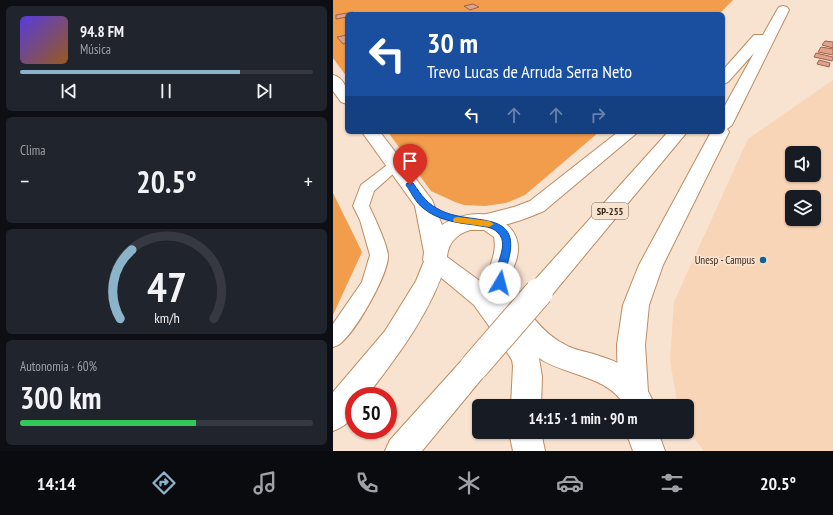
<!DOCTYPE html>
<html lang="pt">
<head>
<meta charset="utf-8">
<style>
  :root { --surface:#171b24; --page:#20242c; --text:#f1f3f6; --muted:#9ea1a6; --line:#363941; --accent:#8bb3ca }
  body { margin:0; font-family:"PT Sans Narrow",sans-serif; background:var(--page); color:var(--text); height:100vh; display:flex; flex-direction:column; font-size:15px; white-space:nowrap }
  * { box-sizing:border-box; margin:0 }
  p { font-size:13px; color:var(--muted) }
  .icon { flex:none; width:22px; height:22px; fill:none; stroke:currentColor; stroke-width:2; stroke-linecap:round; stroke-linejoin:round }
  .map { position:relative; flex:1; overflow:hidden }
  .drawer { display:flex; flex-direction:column; gap:6px; padding:6px; background:#0d0f14; width:333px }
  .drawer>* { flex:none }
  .guide { position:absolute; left:12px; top:12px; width:380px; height:122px; border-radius:6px; box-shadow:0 1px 3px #0004; background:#1a4fa0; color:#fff; overflow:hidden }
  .fabs { position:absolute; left:452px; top:146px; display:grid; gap:8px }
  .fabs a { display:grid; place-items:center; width:36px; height:36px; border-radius:6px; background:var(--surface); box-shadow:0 1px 3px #0004; font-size:20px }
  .speed { position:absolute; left:12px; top:387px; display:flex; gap:8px; font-size:20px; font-weight:700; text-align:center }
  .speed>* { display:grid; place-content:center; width:52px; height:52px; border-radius:50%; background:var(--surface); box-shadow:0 1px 3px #0004; line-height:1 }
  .speed .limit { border:6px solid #d22; background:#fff; color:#111 }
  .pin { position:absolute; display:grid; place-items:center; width:34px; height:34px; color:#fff; margin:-41px -17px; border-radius:50% 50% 50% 0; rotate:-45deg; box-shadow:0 0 4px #0007 }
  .pin .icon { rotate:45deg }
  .me { position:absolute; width:44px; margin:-22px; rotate:8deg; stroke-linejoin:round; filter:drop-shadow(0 0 3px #0008) }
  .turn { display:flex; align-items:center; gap:14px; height:84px; padding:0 16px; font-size:18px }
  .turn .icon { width:52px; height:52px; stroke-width:2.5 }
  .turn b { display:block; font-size:28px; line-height:34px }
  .lanes { display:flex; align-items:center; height:38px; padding:0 16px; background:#0003; justify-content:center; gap:20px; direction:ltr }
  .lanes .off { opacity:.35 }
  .big { font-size:30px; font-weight:700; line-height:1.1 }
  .drawer .tile { flex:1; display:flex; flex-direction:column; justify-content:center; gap:6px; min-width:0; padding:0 14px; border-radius:6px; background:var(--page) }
  .drawer .dial { align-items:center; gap:0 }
  .dial svg { height:104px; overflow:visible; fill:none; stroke:var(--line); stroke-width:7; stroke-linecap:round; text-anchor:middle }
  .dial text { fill:var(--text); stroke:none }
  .song { display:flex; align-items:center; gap:12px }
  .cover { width:48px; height:48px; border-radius:6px; background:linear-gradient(135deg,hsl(250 70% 55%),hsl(30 70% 35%)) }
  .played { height:4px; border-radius:2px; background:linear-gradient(90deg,var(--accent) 75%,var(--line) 75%) }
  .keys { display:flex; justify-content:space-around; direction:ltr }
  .heat { display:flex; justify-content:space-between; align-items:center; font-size:22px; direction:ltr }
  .charge { height:6px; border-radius:3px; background:linear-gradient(90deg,#34c759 60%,var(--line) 0) }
  .trip { position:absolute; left:139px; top:399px; width:222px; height:40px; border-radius:6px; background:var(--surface); box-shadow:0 1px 3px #0004; font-weight:700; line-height:40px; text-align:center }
  .tab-bar { display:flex; height:64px; justify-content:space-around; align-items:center; background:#090b0e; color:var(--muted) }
  .tab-bar .icon { width:28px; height:28px }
  .tab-bar .current { color:var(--accent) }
  .tab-bar b { font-size:18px; color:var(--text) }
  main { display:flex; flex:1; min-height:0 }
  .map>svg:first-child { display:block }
</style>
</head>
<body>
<main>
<section class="drawer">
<div class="tile">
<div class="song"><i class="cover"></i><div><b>94.8 FM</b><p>Música</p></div></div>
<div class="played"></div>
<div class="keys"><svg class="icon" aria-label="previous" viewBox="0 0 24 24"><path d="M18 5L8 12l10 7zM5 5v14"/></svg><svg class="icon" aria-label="pause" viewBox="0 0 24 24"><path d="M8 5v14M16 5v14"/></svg><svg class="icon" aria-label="next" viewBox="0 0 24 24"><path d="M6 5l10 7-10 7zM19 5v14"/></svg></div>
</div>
<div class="tile"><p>Clima</p>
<div class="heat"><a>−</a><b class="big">20.5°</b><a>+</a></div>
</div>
<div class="tile dial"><svg viewBox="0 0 100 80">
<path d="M14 69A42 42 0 1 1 86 69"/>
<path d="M14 69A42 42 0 0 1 23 16" stroke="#8bb3ca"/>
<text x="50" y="56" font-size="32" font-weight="700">47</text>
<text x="50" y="72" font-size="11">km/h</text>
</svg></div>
<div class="tile"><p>Autonomia · 60%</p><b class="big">300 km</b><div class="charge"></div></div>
</section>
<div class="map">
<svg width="500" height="451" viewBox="0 0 500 451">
  <rect width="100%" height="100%" fill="#f8e2d0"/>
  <!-- built -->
  <path fill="#f9d5b7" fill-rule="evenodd" d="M500,80V451H371L354,430V406H345L337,361L341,302L415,139ZM459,153H481V175H459ZM459,197H481V219H459Z"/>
  <!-- green -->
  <path fill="#f29d4b" d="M0,0H400L386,14H14V77L0,58Z
    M55,132H266L192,195L173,203L152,206L131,205L122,202L98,191Z
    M0,193L29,252L0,315Z"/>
  <!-- building -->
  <path fill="#e1a189" stroke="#9d624c" d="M140,4L146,7L137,10L131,6Z
    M20,12V14H14V17L3,19V15Z
    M14,35V43L10,44L4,37Z
    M492,41L500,42V48L489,45Z
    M488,47L500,49V55L485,52Z
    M483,53L500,57V59L499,61L481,57Z
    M486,60L497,63L496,67L484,64Z"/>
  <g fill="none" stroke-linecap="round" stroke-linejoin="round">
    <!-- minor casing -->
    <g stroke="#be8c61" stroke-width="2">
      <path id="minor" d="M63,160L68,162L70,165L41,191L36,206C41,216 54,244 55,255C56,274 23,331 8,343C6,345 3,346 0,347V324L29,282L37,255L27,220L20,206L28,185L58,162Z"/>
    </g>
    <!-- secondary casing -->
    <g stroke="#be8c61" stroke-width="2">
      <path id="secondary" d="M0,75C14,79 14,92 14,104L8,102L0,91Z
        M29,132H47L99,200L109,225C121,217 140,212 155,215C175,221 189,235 184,257C183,263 179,269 178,275C177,287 184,298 192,307C203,322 215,336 231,344C239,349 249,351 257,353C293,364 307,370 322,406H292C275,375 232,376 206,358L209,377L208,406H178L180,366L179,360L170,346L141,305L94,266L90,260L91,252L82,206ZM137,230H151L161,237C165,258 152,267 155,287L114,257C115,243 124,234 137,230Z
        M176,432H208L212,451H180Z
        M293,432H325L332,451H300Z"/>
    </g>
    <!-- trunk casing -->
    <g stroke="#be8c61" stroke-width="2">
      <path id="trunk" d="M450,6L454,7L456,10L399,125L394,129L396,132L330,265L316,305L312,345L315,392L310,402L300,406L290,402L285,392L284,345L290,305L306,265L378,132H390V109L421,53L395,82L390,84V70L421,35H430L444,10L446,7Z
        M285,132H305L211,211C195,218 159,232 142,227L139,222L142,217L181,207L197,201Z
        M335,132H354L218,296L209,299L200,296L197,289L200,282Z
        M102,251L110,254L114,260C99,311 66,354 34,396H21C21,416 20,423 0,431V392L52,331L83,281L94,254Z
        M141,354L151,358L155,367L151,376L89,451H52L57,440L131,358Z"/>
    </g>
    <!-- minor -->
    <use href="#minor" fill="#fff" fill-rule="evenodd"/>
    <!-- secondary -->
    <use href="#secondary" fill="#fff" fill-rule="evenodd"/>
    <!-- trunk -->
    <use href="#trunk" fill="#fff" fill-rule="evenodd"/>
    <!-- trunk-bridge-far1 casing -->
    <g stroke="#be8c61" stroke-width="24" stroke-linecap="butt">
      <path id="trunk-bridge-far1" d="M205,293L209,289"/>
    </g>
    <!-- trunk-bridge casing -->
    <g stroke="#be8c61" stroke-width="30" stroke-linecap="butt">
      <path id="trunk-bridge" d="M141,367L206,292"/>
    </g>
    <!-- trunk-bridge-far1 -->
    <use href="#trunk-bridge-far1" stroke="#fff" stroke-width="22"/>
    <!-- trunk-bridge -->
    <use href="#trunk-bridge" stroke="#fff" stroke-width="28"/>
  </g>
  <!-- route -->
  <path fill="#1a73e8" stroke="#114b97" d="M74,183H80C89,196 94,204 109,211C141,226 192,208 174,265C172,272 173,283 171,286H163C156,271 179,246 165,233C159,226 150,227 142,225C124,223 104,220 90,208C83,203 78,192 73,185Z"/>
  <!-- slow -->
  <path fill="#f59e0b" d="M124,217L156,221L161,224L156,227L121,222L120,220L121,218Z"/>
  <!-- markers -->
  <circle fill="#0f6495" stroke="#f8e2d0" stroke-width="1.5" cx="430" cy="260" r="4"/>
  <g text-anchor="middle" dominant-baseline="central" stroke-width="3.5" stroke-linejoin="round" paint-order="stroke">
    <!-- shield labels -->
    <rect fill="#f8e2d0" stroke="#735e4d" stroke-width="1" x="259" y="203" width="36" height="16" rx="3"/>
    <g font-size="10" font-weight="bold" fill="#3a2615">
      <text x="277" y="211">SP-255</text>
    </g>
    <!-- poi labels -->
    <g font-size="11" fill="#3a2615" stroke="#f8e2d0" text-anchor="end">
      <text x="422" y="260">Unesp - Campus</text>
    </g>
  </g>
</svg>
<div class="fabs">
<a><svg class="icon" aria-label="sound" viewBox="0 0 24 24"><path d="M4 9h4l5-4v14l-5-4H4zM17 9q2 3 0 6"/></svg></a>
<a><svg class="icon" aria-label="layers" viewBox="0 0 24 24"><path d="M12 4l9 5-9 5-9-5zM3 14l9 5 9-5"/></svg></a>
</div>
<div class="speed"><div class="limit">50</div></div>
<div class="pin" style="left:77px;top:185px;background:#d93025"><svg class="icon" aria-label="arrive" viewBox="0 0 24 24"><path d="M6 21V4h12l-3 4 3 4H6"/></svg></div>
<svg class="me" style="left:167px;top:283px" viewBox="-20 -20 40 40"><circle r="19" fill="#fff"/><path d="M0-13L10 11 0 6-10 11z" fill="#1a73e8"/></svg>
<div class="trip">14:15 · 1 min · 90 m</div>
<div class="guide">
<div class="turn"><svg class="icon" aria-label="left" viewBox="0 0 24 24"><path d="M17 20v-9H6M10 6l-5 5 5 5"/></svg><div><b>30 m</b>Trevo Lucas de Arruda Serra Neto</div></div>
<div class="lanes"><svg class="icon" aria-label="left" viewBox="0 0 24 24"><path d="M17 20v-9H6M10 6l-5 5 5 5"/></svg><svg class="icon off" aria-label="ahead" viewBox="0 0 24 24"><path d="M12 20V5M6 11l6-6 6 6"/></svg><svg class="icon off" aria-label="ahead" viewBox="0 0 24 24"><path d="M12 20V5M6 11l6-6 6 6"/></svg><svg class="icon off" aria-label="right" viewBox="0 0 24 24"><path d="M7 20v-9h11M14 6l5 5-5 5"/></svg></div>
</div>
</div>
</main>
<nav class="tab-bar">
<b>14:14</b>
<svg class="icon current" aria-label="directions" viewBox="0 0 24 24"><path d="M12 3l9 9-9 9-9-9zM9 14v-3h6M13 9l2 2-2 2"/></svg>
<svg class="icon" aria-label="music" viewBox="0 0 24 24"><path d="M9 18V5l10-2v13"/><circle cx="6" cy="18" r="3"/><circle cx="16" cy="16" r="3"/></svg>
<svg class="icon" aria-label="phone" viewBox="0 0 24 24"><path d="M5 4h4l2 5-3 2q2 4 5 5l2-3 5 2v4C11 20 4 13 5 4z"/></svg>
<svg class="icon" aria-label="climate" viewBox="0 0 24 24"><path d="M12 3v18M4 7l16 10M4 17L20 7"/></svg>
<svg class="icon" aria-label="car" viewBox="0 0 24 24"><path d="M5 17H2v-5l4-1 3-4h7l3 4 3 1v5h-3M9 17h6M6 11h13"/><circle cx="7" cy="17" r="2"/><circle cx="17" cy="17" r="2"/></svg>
<svg class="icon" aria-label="filters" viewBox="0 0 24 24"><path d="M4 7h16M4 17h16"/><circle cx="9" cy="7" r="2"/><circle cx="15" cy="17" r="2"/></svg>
<b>20.5°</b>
</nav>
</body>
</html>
